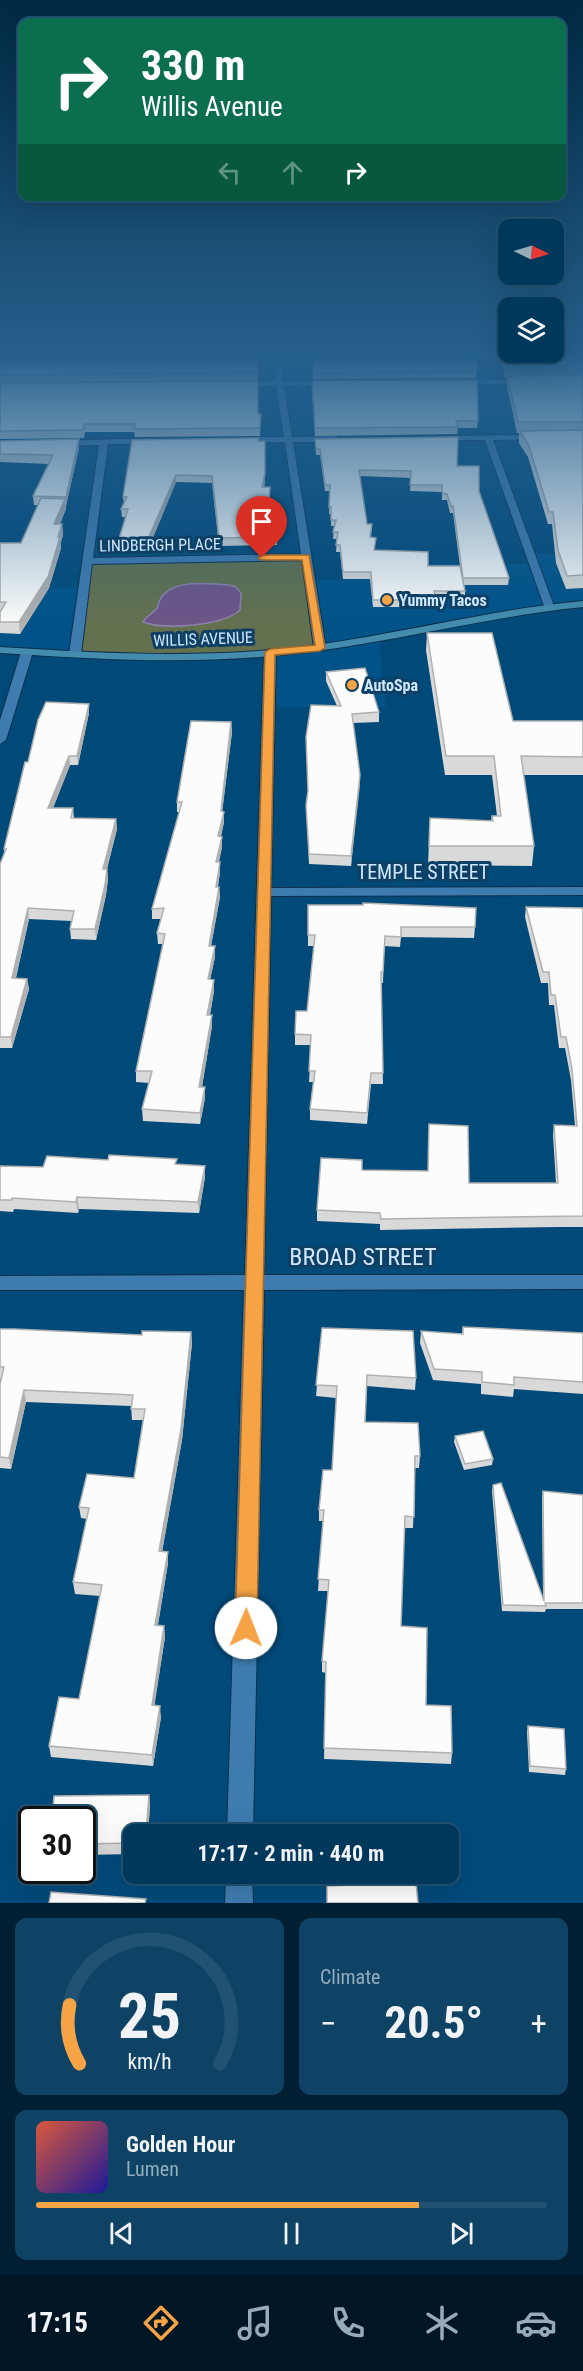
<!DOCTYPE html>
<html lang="en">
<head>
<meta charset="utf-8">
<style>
  :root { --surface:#00385c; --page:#0e4365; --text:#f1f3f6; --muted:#95acbb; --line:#225272; --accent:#f5a345 }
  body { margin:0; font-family:"Roboto Condensed",sans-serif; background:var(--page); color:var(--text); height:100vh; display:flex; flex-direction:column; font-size:22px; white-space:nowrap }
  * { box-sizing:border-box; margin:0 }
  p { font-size:20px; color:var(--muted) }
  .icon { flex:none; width:33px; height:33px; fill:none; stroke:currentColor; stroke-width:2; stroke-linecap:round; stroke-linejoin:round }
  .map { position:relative; height:1903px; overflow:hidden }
  .panel { display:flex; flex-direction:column; gap:15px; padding:15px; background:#001f33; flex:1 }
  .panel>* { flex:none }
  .banner { position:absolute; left:18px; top:18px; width:548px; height:183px; border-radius:12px; box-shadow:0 6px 24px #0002,0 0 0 2px var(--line); background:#0b6e4f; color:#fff; overflow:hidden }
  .needle { width:39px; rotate:95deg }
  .buttons { position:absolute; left:498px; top:219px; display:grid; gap:12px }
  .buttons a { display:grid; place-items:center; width:66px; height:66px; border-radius:12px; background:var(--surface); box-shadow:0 6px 24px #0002,0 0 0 2px var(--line); font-size:30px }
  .speed { position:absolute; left:18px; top:1806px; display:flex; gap:12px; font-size:30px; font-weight:700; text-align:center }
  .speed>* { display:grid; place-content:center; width:78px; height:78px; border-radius:50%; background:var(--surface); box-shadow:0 6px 24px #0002,0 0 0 2px var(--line); line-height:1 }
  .speed .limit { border:3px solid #111; border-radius:9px; background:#fff; color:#111 }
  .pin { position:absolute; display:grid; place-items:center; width:51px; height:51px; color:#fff; margin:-62px -26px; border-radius:50% 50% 50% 0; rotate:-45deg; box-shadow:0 0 6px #0007 }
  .pin .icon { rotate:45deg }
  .me { position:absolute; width:66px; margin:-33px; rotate:1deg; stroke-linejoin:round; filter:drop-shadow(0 0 4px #0008) }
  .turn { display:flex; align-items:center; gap:21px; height:126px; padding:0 24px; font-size:27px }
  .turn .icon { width:78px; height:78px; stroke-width:2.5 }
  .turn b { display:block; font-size:42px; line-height:51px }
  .lanes { display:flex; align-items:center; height:57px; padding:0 24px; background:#0003; justify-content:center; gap:30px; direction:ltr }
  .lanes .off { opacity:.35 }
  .big { font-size:45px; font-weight:700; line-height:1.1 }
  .panel .widget { flex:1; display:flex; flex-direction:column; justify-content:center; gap:9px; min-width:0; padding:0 21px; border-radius:12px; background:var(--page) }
  .panel .dial { align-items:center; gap:0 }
  .dial svg { height:156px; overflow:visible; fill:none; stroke:var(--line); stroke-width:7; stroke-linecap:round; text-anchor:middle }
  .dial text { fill:var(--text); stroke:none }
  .song { display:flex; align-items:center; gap:18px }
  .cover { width:72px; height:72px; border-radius:9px; background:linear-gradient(135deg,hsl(10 70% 55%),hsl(240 70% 35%)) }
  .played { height:6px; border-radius:3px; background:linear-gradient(90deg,var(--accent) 75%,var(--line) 75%) }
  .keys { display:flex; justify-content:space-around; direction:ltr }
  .heat { display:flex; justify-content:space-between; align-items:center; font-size:33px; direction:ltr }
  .panel .tiles { flex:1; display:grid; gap:15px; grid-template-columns:1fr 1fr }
  .widget:last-child { grid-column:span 2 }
  .trip { position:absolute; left:123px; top:1824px; width:336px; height:60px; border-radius:12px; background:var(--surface); box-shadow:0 6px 24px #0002,0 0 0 2px var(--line); font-weight:700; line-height:60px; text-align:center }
  .menu { display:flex; height:96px; justify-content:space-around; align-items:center; background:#001625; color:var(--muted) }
  .menu .icon { width:42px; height:42px }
  .menu .active { color:var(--accent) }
  .menu b { font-size:27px; color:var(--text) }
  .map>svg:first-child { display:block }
</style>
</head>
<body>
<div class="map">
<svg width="583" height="1903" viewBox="0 0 583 1903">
  <rect width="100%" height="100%" fill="#004a7a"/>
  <!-- built -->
  <path fill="#005389" d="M531,554H583V604L378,638L386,707H269L270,652L310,580H421L420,564H533Z
    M84,587L75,654L0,650V589Z"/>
  <!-- green -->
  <path fill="#63714e" d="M305,558L320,648L207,656L75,653L89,563Z"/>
  <!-- water -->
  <path fill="#6e5588" stroke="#8b81ab" stroke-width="1.5" d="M229,585L236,587L241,593L240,610C223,626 164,630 143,622C147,615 153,614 157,608C159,604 159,599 163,595C177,579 210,584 229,585Z"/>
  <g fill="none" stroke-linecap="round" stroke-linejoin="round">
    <!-- minor casing -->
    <g stroke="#0e2f49" stroke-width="2">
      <path id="minor" d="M273,358H280L283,381H333L337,383L333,385L284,386L292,437L336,436L340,439L336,442H293L326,648L320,651L314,648L302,560L92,564L81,654L79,656H71L69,654L99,445L60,446L56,443L57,441L153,438L157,441L153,444H108L93,558L301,554L285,442L240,443L236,440L240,437H284L276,386H237L233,384L237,382L276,381Z
        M453,380H525L529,382L525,384H456L452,382Z
        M540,435H543V439L493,440L554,606L549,609L544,606L485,440H438L434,438L438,436Z
        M27,649L33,652L6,740L0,744V720L21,652Z
        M270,649L276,652L271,888L583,887V895L271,896L264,1275H583V1289L264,1290L253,1834H227L244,1290H0V1276L245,1275L264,652Z
        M226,1874H252L253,1903H225Z"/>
    </g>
    <!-- secondary casing -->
    <g stroke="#0e2f49" stroke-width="2">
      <path id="secondary" d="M583,601V607C482,617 383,645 282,655C188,665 94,659 0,653V647C94,653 188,658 282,649C383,639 482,610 583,601Z"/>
    </g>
    <!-- minor -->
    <use href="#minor" fill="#3e7baf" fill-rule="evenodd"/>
    <!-- secondary -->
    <use href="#secondary" fill="#438cad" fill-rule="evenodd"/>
  </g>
  <!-- wall -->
  <path fill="#d8d9d8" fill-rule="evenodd" d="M0,358L258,360V380L0,383Z
    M311,358H476V378L313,379V361Z
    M501,358H583V588L566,589L556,563L552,524H548L528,457L519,443V433H517L507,386V378H505Z
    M0,383L261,414L260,436L135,437L134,432H85L84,438L0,439Z
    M312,388L478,421L477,428H458L457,434L315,436Z
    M79,439V448L66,506V509L60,524H62L63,535L61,542V548L49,588L20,634L0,633V543H21L38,505H34L33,496L49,464L0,462V441Z
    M315,439L457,466L479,491L509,578L508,585H464L465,591V598H436V607H373L370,579H343L340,552H336L337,539H333L334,526H331V514H329L330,491H325L320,455H316ZM360,476L411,478L410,491L442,492V500H447L450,513H453L460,566H428L375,550L371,537L372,524H367Z
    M132,440L259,441L265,482L264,487L270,504L277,537V545L219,546L212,483L176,482L149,547H119V539L126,517H122L121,509L124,504L123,497Z
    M427,633L513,721H583V775H523L534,846L532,866L428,865L430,818L491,821L492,816H497L492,775H445L426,650Z
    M326,672L379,712V722L353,723L360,775L351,866L309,864L306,805L337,706L326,681Z
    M89,704V713L78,765H70L53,808H73L74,818L116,819L117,829L107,869L108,879L106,895L96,940L71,939L70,929L71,921L29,919L16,978L27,979L29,989L12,1048H0V864L4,854V849L28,762Z
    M231,722L232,732L222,812L224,822L221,837H222V847L219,862L220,872L218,887H219L220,897L211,946H215V957L210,979L214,980V991L210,1015H212V1026L202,1087L205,1098L200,1124L143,1121L142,1109L149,1083L136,1082V1071L163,944H158L157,933L161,919H152V909L179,812H177V802Z
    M308,905L475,927L474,938L401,937L400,947L384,946L383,983H381L383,1084H371L367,1124L310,1120V1109L313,1082H309L311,1045H295V1034L307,1011L314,946H308Z
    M526,907L583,908V1227H559L380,1230V1224L317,1221V1210L362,1170L428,1171L429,1124L469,1183H556L553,1135L554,1125L575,1126L571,1080L565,1048H559L554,1005H549L548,983H541L525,917Z
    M177,1164L205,1177L199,1213L79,1209L78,1213L14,1209L13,1212L0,1211V1166L43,1167Z
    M463,1327L583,1333V1394L514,1389L513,1397L481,1394V1384L433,1380L420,1343L421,1331L462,1334Z
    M322,1328L416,1378L415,1390L367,1386L365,1422L420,1456L419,1468H415L413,1528H404L401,1626L426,1705L452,1753L451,1764L324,1759L326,1673L322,1672V1661L328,1591H318L323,1521H319V1510L332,1470L336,1398L316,1396Z
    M0,1329L142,1335L191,1332L192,1343L182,1440L162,1552H168V1563L158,1625L164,1626L165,1637L154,1705L161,1717L153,1766L51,1757L49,1746L79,1699L100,1596L75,1594L73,1582L87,1519L81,1518L79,1507L134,1478L143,1420H132L131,1406L26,1402L11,1469L0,1468V1384L1,1379H0Z
    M455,1436L493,1459L492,1465L464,1470L454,1442Z
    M493,1485L543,1598L542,1497L543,1491L583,1495V1609H546L545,1612L502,1611L492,1491Z
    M528,1726L566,1769L565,1775L529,1772L527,1732Z
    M149,1795L150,1806L148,1834H134V1854L82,1855V1820Z"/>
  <!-- shaded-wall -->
  <path fill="#b0b0b0" d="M79,439V448L66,506V497Z
    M265,474V482L262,495V487Z
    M176,475V482L149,547L148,539Z
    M65,499L66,509L55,535L54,524Z
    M62,524L63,535L61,542V548L49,588L20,634L19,622L58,537Z
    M89,704V713L78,765L77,756Z
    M231,722L232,732L221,822V811Z
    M69,756L70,765L49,818L48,808Z
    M360,775V785L351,866V856Z
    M224,812V822L218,847V836Z
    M116,819L117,829L104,879L103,869Z
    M222,837V847L216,872V862Z
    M220,862V872L216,897V887Z
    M107,869L108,879L106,895L96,940L95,929Z
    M219,887L220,897L209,957V946Z
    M28,908L29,919L13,989L12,978Z
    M215,946V957L208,990V979Z
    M27,979L29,989L12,1048L11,1037Z
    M214,980V991L208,1026L207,1015Z
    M212,1015V1026L200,1098L199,1087Z
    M205,1087V1098L200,1124V1113Z
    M205,1166V1177L199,1213L198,1202Z
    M77,1197L79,1209L78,1213L76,1202Z
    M191,1332L192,1343L182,1440L160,1563L159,1551Z
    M24,1390L26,1402L11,1469L9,1458Z
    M168,1552V1563L156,1636L155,1625Z
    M164,1626L165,1637L153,1716L152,1705Z
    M160,1706L161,1717L153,1766L152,1755Z
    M149,1795L150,1806L148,1834H146Z"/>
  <!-- building -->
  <path fill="#fbfcfb" stroke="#b0b0b0" stroke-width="1.5" d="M0,358H253V360H258V372L0,375Z
    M315,358H476L477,371L313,373L314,361H317Z
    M504,358H583V366L506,367Z
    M583,375V422H518L507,376Z
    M477,380L478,421H456L458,427L315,428L312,381Z
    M258,381V414H261L260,428L134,429L135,424H84L83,430L0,431V383Z
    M583,430V575L567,576L558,550L553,512H549L529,446L520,431Z
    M458,437L457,466H479V491L509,578H463L453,506H451L447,494L442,493V485H410L411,471L359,470L367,524H372L370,537L376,538L374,550L428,552V566H460L465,591H434L436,600H373L371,572H343L340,545H336L338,532H333L336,520H331V507H329L330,485H325L320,449H316L315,439Z
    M259,438L258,441H265V474L262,487H270L269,503L277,537L219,538L212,476L176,475L148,539H119L128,509H121L127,497H123L132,440Z
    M79,439L66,497L33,496L53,455L0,454V441Z
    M41,498L65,499L54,524H62L58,537H60L48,577L19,622H0V612L6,602H0V543H21Z
    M427,633H492L513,721H583V757L521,756L534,846H429L430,818L493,821L492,816H501L494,756H446Z
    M365,668L379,712L352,714L360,775L351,856L309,854L306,805L308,791L306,737L311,705L341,706L326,672Z
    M46,702L89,704L77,756H69L48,808H73L71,818L116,819L103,869H107L105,885L95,929H70L74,911L28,908L12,978L27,979L11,1037H0V864L6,849H4L25,762H28L38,720Z
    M191,721L231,722L221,811L224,812L218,836L222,837L216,862H220L216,887H219L209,946H215L208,979L214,980L207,1015H212L199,1087H205L200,1113L142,1109L152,1071H136L165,934L157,933L164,908L152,909L182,802H177Z
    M363,903L476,908L475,927H401V937L385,936L383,972H381L383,1073H371L367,1113L310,1109L315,1071H309L311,1035L295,1034L296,1011H307L315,935H308V905H363Z
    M526,907L583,908V1216L381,1219L380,1213L317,1210L321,1158L362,1160V1170L428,1171L429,1124L468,1126L469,1183H558L554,1125L577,1126L572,1069L566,1037H561L555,995H551L549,972H543Z
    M109,1155L177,1159L175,1164L205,1166L198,1202L77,1197L76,1202L12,1198V1200H0V1166L43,1167L47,1156L108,1160Z
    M463,1327L583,1333V1382L514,1377V1385L482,1382V1372L434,1369L421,1331L463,1334Z
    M322,1328L413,1331L416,1378L367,1375L365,1422L418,1423L420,1456H415L414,1517L405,1516L401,1626L427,1628L426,1705L451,1706L452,1753L324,1748L326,1662L322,1661L329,1580L318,1579L324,1510H319L323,1470H332L337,1386L316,1385Z
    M0,1329H14L142,1335V1331L191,1332L181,1429L159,1551L168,1552L155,1625L164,1626L152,1705L160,1706L152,1755L49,1746L59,1697L79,1699L102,1585L73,1582L89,1508L79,1507L87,1474L134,1478L145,1409H131L133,1395L24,1390L9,1458L0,1457V1384L4,1367H0Z
    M483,1431L493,1459L465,1464L455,1436Z
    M501,1483L544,1601L543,1491L583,1495V1603H545L546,1606L503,1605L493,1485Z
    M528,1726L564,1729L566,1769L530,1766Z
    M149,1795L146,1834H134V1843L82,1844V1820H52L54,1796Z
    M416,1883L418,1903H327V1886Z
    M51,1892L146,1899L145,1903H49Z"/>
  <!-- sky -->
  <linearGradient id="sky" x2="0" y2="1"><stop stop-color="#002943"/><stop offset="0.57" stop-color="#26608d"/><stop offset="1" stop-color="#26608d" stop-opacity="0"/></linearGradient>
  <rect width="583" height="624" fill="url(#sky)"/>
  <!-- route -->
  <path fill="#f5a345" stroke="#9f6a2d" stroke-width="1.5" d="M309,555L325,648L320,651L275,655L257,1628L253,1635L246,1638L238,1635L235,1628L265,652L270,649L315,645L302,560H262L258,558L262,555Z"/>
  <!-- markers -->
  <g fill="#f5a345" stroke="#0e3f64" stroke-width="2">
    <circle cx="387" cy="600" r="6"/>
    <circle cx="352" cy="685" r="6"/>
  </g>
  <g text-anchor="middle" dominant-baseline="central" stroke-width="6" stroke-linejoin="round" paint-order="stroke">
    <!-- far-street labels -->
    <g font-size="16" fill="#cfe7fe" stroke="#0e3f64">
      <text transform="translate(160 545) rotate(-1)">LINDBERGH PLACE</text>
      <text transform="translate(203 639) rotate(-2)">WILLIS AVENUE</text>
    </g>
    <!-- far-poi labels -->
    <g font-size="16" font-weight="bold" fill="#cfe7fe" stroke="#0e3f64" text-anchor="start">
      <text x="399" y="600">Yummy Tacos</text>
      <text x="364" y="685">AutoSpa</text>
    </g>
    <!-- street labels -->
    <g font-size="20" fill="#cfe7fe" stroke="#0e3f64">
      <text x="423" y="872">TEMPLE STREET</text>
    </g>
    <!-- near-street labels -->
    <g font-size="24" fill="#cfe7fe" stroke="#0e3f64">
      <text x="363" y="1257">BROAD STREET</text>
    </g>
  </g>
</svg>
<div class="buttons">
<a><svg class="needle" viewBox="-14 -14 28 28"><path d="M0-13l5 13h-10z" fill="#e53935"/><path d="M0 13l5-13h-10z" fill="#95acbb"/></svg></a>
<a><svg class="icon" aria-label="layers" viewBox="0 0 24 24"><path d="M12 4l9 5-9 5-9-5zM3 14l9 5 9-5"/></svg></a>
</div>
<div class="speed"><div class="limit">30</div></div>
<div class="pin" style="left:262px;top:558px;background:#d93025"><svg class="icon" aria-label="arrive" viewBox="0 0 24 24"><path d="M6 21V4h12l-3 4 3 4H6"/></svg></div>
<svg class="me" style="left:246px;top:1628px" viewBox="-20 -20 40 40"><circle r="19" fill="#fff"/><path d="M0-13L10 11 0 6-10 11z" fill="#f5a345"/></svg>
<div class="trip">17:17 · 2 min · 440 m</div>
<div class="banner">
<div class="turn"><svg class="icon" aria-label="right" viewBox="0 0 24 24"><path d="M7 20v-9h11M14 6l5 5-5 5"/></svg><div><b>330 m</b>Willis Avenue</div></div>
<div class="lanes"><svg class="icon off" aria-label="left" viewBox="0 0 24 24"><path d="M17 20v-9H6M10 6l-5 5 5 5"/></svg><svg class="icon off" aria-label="ahead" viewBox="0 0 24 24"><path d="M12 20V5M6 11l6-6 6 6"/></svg><svg class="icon" aria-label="right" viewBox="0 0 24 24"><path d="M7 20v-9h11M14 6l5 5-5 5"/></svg></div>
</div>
</div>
<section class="panel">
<div class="tiles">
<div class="widget dial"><svg viewBox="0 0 100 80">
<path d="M14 69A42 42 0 1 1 86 69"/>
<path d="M14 69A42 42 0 0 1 9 39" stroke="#f5a345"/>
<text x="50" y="56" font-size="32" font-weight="700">25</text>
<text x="50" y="72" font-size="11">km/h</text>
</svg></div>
<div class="widget"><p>Climate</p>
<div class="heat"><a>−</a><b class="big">20.5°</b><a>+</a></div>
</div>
<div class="widget">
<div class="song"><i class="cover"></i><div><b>Golden Hour</b><p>Lumen</p></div></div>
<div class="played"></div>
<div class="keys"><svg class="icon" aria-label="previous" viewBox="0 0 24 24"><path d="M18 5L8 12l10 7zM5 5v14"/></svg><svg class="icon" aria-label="pause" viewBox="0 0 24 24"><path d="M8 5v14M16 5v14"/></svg><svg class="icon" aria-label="next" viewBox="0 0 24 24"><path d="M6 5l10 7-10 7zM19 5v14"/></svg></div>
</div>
</div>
</section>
<nav class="menu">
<b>17:15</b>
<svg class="icon active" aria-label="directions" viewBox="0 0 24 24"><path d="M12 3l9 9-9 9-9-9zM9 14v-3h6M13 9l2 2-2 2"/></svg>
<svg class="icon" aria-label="music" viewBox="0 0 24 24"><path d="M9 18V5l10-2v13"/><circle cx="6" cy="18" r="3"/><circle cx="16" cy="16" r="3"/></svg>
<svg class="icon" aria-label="phone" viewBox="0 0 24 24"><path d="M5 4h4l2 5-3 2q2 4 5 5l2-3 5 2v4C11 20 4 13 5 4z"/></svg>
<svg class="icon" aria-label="climate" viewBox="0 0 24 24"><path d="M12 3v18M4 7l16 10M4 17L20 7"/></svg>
<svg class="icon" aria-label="car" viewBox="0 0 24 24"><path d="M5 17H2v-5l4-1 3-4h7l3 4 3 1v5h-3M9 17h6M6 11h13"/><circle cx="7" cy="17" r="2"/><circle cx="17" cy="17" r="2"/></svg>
</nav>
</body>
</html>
